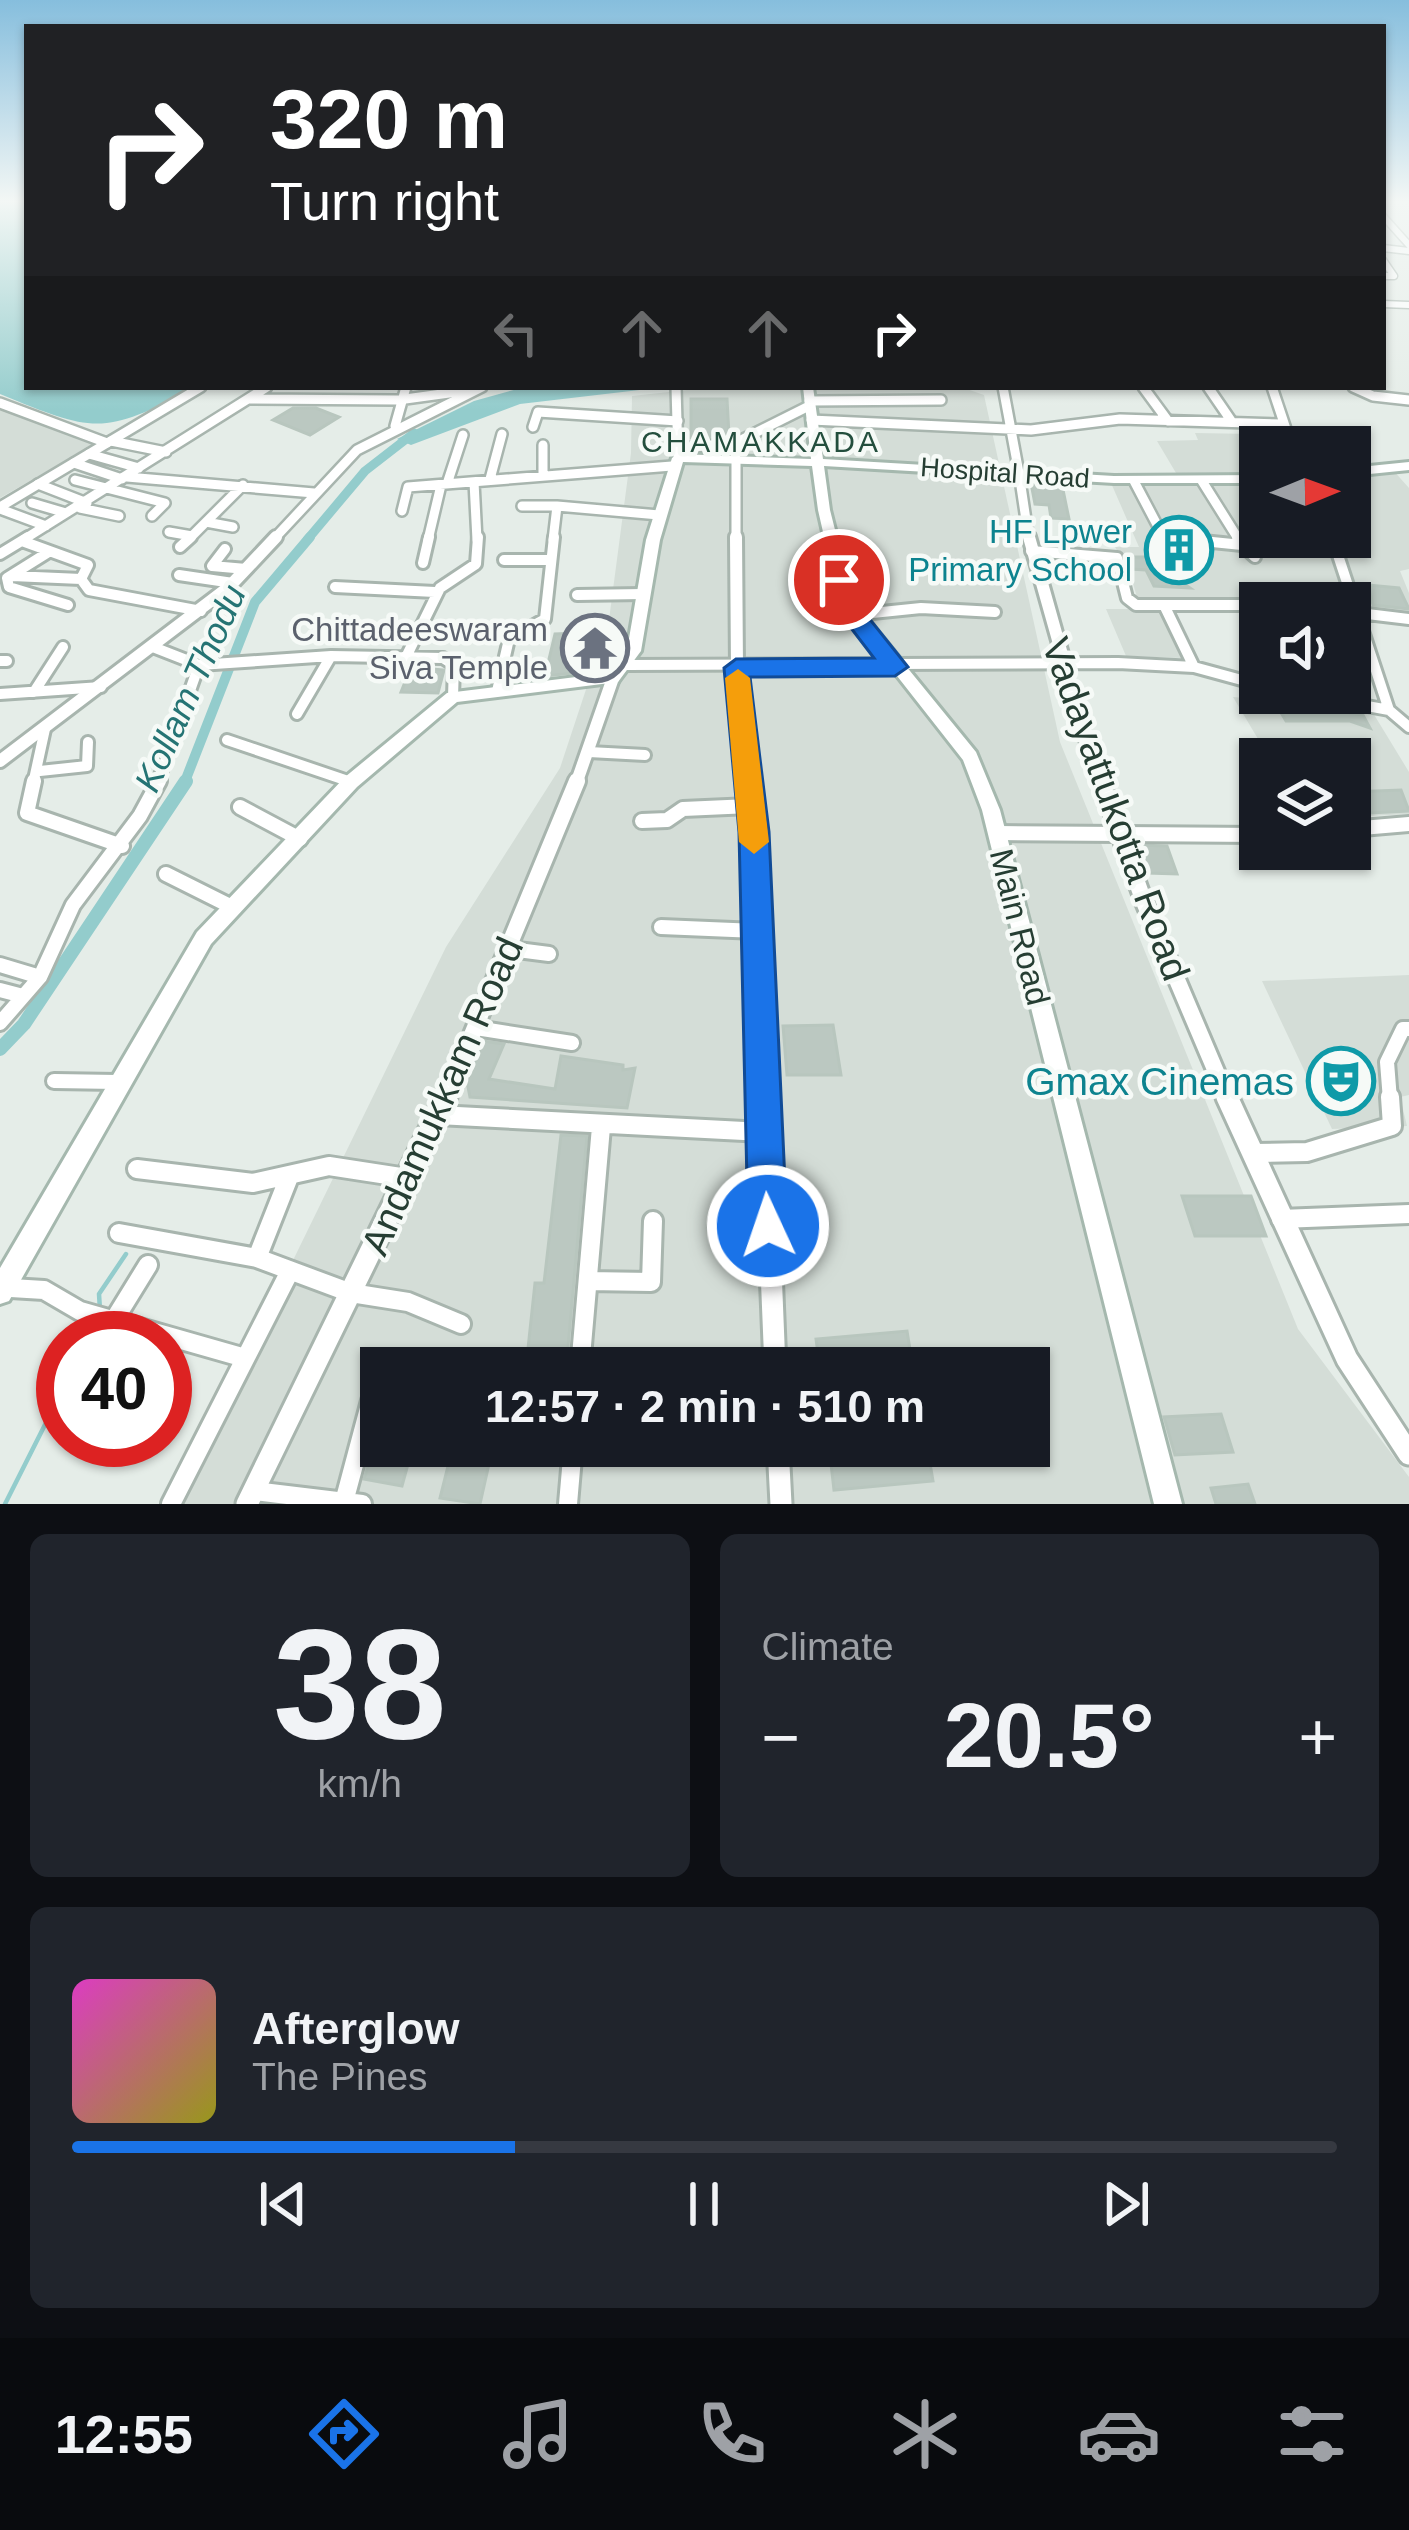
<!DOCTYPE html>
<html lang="en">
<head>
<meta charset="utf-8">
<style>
  :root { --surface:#171b24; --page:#20242c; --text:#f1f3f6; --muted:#9ea1a6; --line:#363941; --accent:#1a73e8 }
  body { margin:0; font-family:Arial,sans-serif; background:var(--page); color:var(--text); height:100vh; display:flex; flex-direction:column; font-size:45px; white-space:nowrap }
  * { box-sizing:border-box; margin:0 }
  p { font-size:39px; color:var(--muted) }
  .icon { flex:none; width:66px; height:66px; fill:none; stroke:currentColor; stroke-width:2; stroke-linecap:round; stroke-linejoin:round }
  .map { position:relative; height:1504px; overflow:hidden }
  .details { display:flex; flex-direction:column; gap:30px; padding:30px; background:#0d0f14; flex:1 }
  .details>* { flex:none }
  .top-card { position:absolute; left:24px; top:24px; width:1362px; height:366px; border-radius:0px; box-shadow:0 3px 9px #0004; background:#202124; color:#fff; overflow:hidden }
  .needle { width:78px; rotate:89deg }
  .buttons { position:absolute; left:1239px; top:426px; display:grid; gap:24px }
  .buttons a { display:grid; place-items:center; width:132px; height:132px; border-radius:0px; background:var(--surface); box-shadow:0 3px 9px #0004; font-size:60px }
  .speed { position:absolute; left:36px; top:1311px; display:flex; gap:24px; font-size:60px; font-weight:700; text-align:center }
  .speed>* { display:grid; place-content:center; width:156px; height:156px; border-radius:50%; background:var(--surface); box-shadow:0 3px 9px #0004; line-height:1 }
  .speed .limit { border:18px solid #d22; background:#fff; color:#111 }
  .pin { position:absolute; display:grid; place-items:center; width:102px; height:102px; color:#fff; margin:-51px; border:6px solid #fff; border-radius:50%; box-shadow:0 3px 12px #0007 }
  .me { position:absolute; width:132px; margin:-66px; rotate:357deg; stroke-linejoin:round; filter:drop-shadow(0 0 9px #0008) }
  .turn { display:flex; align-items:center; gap:42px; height:252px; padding:0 48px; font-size:54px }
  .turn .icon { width:156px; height:156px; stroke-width:2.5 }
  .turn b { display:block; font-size:84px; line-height:102px }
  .lanes { display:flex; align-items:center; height:114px; padding:0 48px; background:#0003; justify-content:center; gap:60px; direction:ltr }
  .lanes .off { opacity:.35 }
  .big { font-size:90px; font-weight:800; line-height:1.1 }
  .details .widget { flex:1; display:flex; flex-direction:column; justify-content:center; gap:18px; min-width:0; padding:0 42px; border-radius:18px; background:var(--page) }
  .details .dial { align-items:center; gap:0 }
  .dial b { font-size:156px; line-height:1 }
  .song { display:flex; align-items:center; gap:36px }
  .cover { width:144px; height:144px; border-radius:18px; background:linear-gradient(135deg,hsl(310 70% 55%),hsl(60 70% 35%)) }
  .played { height:12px; border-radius:6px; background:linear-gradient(90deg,var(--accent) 35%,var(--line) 35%) }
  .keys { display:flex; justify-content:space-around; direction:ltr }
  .heat { display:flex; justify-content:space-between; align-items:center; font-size:66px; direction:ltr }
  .details .tiles { flex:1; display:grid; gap:30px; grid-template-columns:1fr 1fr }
  .widget:last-child { grid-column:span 2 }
  .trip { position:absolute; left:360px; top:1347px; width:690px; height:120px; border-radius:0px; background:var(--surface); box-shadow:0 3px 9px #0004; font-weight:800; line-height:120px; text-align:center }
  .menu { display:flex; height:192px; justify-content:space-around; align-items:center; background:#090b0e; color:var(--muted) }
  .menu .icon { width:84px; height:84px }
  .menu .on { color:var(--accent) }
  .menu b { font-size:54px; color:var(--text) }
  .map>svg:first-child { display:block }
</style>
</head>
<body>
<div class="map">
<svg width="1409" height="1504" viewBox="0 0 1409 1504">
  <rect width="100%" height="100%" fill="#e5ede8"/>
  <!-- built -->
  <path fill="#d4ddd7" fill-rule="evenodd" d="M714,387H961L984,395L1060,742L1298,1329L1409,1477V1504H174L446,947L560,768L609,620L631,453L632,396ZM381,1368H1029V1446H381Z
    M0,398L103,439L0,498Z
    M1195,433L1253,434L1262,447L1260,537H1350V471L1392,469L1409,488V569L1400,571L1409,593V614L1350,603L1138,601L1129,569L1115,547H1139L1111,483L1179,478L1157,441L1198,440Z
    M1106,609H1161L1182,658L1126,656Z
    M1233,697L1370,708L1409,772V814L1350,817V759H1270Z
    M1409,975V1095L1400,1097L1407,1126L1332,1129L1262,981Z"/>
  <!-- water -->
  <path fill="#93cccc" d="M0,200H27V387H197C103,435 97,434 0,394Z
    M665,387L520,404L411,445L397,439L474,401L521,388Z"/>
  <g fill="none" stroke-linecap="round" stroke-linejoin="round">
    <!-- stream -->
    <path stroke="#93cccc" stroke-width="4.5" d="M100,1310L99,1294L126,1254
      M89,1338L96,1325
      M5,1504L63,1389"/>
    <!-- canal-far2 -->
    <path stroke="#93cccc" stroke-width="9" d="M307,540L365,471L414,433"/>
    <!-- canal-far1 -->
    <path stroke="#93cccc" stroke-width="10" d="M184,784L255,602L310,537"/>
    <!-- canal -->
    <path stroke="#93cccc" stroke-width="14" d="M0,1049L24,1024L186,781"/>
  </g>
  <!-- building -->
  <path fill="#bbc8c1" stroke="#b8c6be" stroke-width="3" d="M691,399H727L729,435L691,438Z
    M293,408H316L339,417L310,435L273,420Z
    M1031,483L1062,485L1069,519L1051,518L1049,505L1035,504Z
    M1158,545L1198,550L1201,554H1176L1170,574L1190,588L1154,586L1146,570L1130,569L1127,557H1165Z
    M1368,585L1399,588L1409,609L1373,605Z
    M604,632L601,664H575L574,673L545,676L555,634Z
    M411,667L444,670L438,693L401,692Z
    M1274,701L1363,715L1370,728L1350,721H1286Z
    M1401,790L1409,811L1350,814V792Z
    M1137,845L1167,846L1177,874L1147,873Z
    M833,1025L841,1075H787L783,1026Z
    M483,1041L504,1044L489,1079L555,1089L561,1056L623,1065V1070L635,1068L627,1108L470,1097L467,1082Z
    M561,1135L587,1136L567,1358H527L535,1283H544Z
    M1182,1196H1251L1266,1236H1195Z
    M907,1331L913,1368H820L816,1339Z
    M1221,1414L1233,1452L1175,1455L1164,1417Z
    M381,1423V1446H413L402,1486L364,1479Z
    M453,1446H493L480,1504L440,1498Z
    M829,1446H927L933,1481L834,1490Z
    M1248,1484L1255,1504H1216L1211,1488Z"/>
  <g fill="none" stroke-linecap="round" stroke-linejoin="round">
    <!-- minor-far4 casing -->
    <g stroke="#a8b5ae" stroke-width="9">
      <path id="minor-far4" d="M1383,216L1409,245
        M1383,248L1409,251
        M1383,260L1394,276H1383
        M1383,304L1409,305"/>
    </g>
    <!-- minor-far3 casing -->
    <g stroke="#a8b5ae" stroke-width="14">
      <path id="minor-far3" d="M1003,387L1019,473
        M1143,387L1168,421
        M1208,387L1232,422
        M1272,387L1292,447
        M1353,387L1373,396L1409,400
        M251,399L398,400L471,390
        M809,401L941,400
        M0,403L107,443
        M811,420L1031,430L1120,419L1282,424
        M395,426L406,387
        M533,427L538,412L678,421
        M111,441L166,452
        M543,445V474
        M680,448L735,443L809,406
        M89,454L139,468
        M74,463L122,479
        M127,477L314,493
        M490,479L502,434
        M75,480L165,503L152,516
        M1134,481L1164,538L1181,540
        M1202,481L1239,540
        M474,482L477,540
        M38,484L87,503
        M447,484L463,435
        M32,503L66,513
        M522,506H557
        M80,508L119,516
        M0,509L46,526
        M402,511L408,487L672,466
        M206,522L233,527
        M169,532L192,536
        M23,540L267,387
        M188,540L243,485
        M428,540L441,485
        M553,540L557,506L659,515"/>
    </g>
    <!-- minor-far2 casing -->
    <g stroke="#a8b5ae" stroke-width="16">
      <path id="minor-far2" d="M1163,537L1242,545L1255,557
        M1237,537L1242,545
        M1332,537L1389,710L1409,727
        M22,541L88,565L81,579L89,590L201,611
        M180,547L191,537
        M225,549L212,566L246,569
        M1031,551L1117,558L1127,598L1136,605H1260
        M47,553L7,578L9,587L68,605
        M0,554L28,537
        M504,560H551
        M423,563L429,537
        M179,575L233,583
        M12,576L81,579
        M335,587L435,592
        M577,595L643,594
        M1164,605L1194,667
        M1359,613L1409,619
        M853,615L921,608L995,612
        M153,647L199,665L331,656L443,658L454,665L453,697
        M407,655L440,588L476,564L478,537
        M0,661H7
        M626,665L1118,663L1194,667L1260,685
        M497,691L509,639L545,619L554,537
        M34,692L63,647
        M1296,693L1389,710
        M0,694L101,687
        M297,714L331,656
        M227,740L351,782
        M589,752L645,755
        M40,771L87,766L88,742
        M33,784L45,729
        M157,784L199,665"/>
    </g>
    <!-- minor-far1 casing -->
    <g stroke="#a8b5ae" stroke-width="20">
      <path id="minor-far1" d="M34,781L27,813L122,846
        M240,807L300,839
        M642,821L667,820L683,809L750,806
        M1350,829L1409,824
        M998,833L1260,835
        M166,874L234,908
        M661,927L757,931
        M510,949L549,954
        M0,965L40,977
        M0,990L23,996
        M0,1023L40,977L73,905L140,816L159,781
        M476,1028L572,1043
        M54,1081L117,1082
        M1390,1100L1387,1062L1403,1029H1409"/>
    </g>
    <!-- minor casing -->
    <g stroke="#a8b5ae" stroke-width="24">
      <path id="minor" d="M438,1115L763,1132
        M1254,1153L1307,1152L1392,1126L1390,1097
        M137,1169L253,1183L329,1166L407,1178
        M289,1177L257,1258L351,1293L408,1302L461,1324
        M1281,1219L1409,1214
        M119,1233L257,1258
        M588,1281L651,1282L653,1221
        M11,1288L44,1290L80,1311L245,1358
        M103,1338L148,1265
        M580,1368L601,1127
        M254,1491L362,1504
        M344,1502L371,1401
        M171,1504L290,1271
        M568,1504L573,1446"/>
    </g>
    <!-- tertiary-far3 casing -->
    <g stroke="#a8b5ae" stroke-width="14">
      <path id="tertiary-far3" d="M676,387L678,458
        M736,458V540
        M1019,473L1029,540
        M0,507L201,387
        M273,540L357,450L482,387"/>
    </g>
    <!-- tertiary-far2 casing -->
    <g stroke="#a8b5ae" stroke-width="18">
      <path id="tertiary-far2" d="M736,537L737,668L749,784
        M1029,537L1065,665L1063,675L1102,784
        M0,761L229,587L276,537
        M576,784L613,678"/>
    </g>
    <!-- tertiary-far1 casing -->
    <g stroke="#a8b5ae" stroke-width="22">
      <path id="tertiary-far1" d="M749,781L764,1100
        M1101,781L1144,902L1228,1100
        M445,1100L577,781"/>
    </g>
    <!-- tertiary casing -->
    <g stroke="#a8b5ae" stroke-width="27">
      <path id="tertiary" d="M764,1097L775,1368
        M1227,1097L1347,1359L1409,1454
        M778,1446L781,1504
        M247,1504L446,1097"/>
    </g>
    <!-- secondary casing -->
    <g stroke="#a5b8ae" stroke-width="6">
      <path id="secondary" d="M803,387H813L823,459L1114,476L1260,475V483H1114L824,466L830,510L853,601L976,752L1000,810L1182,1504H1154L982,810L963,760L839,602L818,510L812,466L683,462L660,540L641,651L618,682L457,702L357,787L211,944L9,1301L0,1304V1268L197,932L345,777L447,693L608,673L627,650L646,540L672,458L678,454L811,459Z
        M1409,462V470L1350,476V468Z"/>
    </g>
    <!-- minor-far4 -->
    <use href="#minor-far4" stroke="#fff" stroke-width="6"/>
    <!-- minor-far3 -->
    <use href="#minor-far3" stroke="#fff" stroke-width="9"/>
    <!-- minor-far2 -->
    <use href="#minor-far2" stroke="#fff" stroke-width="10"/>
    <!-- minor-far1 -->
    <use href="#minor-far1" stroke="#fff" stroke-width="14"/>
    <!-- minor -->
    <use href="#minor" stroke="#fff" stroke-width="18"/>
    <!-- tertiary-far3 -->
    <use href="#tertiary-far3" stroke="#fff" stroke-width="9"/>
    <!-- tertiary-far2 -->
    <use href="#tertiary-far2" stroke="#fff" stroke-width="12"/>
    <!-- tertiary-far1 -->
    <use href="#tertiary-far1" stroke="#fff" stroke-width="16"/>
    <!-- tertiary -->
    <use href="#tertiary" stroke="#fff" stroke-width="21"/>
    <!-- secondary -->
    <use href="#secondary" fill="#fff" fill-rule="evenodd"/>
  </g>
  <!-- sky -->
  <linearGradient id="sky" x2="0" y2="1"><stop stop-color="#86bedd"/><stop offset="0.49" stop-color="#f3f7f5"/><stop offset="1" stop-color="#f3f7f5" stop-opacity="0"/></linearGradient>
  <rect width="1409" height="411" fill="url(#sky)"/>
  <!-- route -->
  <path fill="#1a73e8" stroke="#114b97" stroke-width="3" d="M839,573L847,575L864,612L908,667L895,676L750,677L769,832L787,1226L782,1240L768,1246L754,1240L748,1226L739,832L724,668L736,659L874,658L841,615L828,580Z"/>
  <!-- slow -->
  <path fill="#f59e0b" d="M738,669L750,678L769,842L754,854L739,842L725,678Z"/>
  <!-- icons -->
  <defs>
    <g id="building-ring" transform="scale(3.45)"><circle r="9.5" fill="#f6faf7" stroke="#0f9aa8" stroke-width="1.5"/><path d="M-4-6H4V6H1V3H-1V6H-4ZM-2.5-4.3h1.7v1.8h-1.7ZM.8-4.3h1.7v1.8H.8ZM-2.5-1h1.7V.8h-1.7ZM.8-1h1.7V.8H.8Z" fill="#0f9aa8"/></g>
    <g id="temple-ring" transform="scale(3.45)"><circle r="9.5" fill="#f6faf7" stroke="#6b7280" stroke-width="1.5"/><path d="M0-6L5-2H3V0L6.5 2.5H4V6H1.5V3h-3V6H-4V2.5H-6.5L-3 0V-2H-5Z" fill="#6b7280"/></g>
    <g id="theatre-ring" transform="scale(3.45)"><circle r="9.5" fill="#f6faf7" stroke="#0f9aa8" stroke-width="1.5"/><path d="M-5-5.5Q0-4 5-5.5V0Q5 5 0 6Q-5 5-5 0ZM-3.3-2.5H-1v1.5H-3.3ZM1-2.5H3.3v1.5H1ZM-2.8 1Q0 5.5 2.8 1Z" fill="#0f9aa8"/></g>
  </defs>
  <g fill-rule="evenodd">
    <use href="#building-ring" x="1179" y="550"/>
    <use href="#temple-ring" x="595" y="648"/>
    <use href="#theatre-ring" x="1341" y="1081"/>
  </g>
  <g text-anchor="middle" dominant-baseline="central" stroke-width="9" stroke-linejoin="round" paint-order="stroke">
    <!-- far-street labels -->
    <g font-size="27" fill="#263e33" stroke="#f6faf7">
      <text transform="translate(1005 473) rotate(4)">Hospital Road</text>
    </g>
    <!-- far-neighbourhood labels -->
    <g font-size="30" letter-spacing="3" fill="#234e3d" stroke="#f6faf7">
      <text x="761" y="441">CHAMAKKADA</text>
    </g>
    <!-- culture labels -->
    <g font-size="33" fill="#0d838f" stroke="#f6faf7" text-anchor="end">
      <text x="1132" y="531">HF Lpwer<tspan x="1132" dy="38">Primary School</tspan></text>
    </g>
    <!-- worship labels -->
    <g font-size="33" fill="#5b616d" stroke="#f6faf7" text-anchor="end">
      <text x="548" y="629">Chittadeeswaram<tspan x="548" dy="38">Siva Temple</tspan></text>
    </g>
    <!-- street labels -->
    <g font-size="33" fill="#263e33" stroke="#f6faf7">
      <text transform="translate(1020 927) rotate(76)">Main Road</text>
    </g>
    <!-- water labels -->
    <g font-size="36" font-style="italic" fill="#257474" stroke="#f6faf7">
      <text transform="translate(190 688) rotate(-66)">Kollam Thodu</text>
    </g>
    <!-- near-street labels -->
    <g font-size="39" fill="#263e33" stroke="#f6faf7">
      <text transform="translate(1116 809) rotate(70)">Vadayattukotta Road</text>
      <text transform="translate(442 1096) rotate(-66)">Andamukkam Road</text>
    </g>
    <!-- near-culture labels -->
    <g font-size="39" fill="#0d838f" stroke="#f6faf7" text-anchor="end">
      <text x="1294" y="1081">Gmax Cinemas</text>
    </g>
  </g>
</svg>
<div class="buttons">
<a><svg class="needle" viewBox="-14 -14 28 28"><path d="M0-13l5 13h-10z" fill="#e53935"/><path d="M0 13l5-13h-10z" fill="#9ea1a6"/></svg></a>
<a><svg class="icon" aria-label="sound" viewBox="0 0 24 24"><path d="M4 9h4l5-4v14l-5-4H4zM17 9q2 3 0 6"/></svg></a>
<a><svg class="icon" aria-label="layers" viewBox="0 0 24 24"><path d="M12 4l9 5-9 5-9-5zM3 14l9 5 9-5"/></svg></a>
</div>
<div class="speed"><div class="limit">40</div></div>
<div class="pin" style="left:839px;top:580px;background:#d93025"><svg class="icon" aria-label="arrive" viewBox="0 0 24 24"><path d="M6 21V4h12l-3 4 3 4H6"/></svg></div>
<svg class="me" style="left:768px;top:1226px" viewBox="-20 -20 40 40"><circle r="17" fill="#1a73e8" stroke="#fff" stroke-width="3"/><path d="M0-11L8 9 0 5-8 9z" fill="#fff"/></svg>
<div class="trip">12:57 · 2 min · 510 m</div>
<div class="top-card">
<div class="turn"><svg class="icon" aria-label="right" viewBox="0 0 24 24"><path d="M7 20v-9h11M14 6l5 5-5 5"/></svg><div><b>320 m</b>Turn right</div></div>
<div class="lanes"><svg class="icon off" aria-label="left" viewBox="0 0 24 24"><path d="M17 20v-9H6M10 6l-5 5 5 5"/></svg><svg class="icon off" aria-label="ahead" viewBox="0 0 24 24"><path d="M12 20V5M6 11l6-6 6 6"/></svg><svg class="icon off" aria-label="ahead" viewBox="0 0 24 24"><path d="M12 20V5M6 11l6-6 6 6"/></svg><svg class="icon" aria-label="right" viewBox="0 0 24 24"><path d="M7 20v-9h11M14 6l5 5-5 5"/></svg></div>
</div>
</div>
<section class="details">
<div class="tiles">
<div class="widget dial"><b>38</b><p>km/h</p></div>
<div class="widget"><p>Climate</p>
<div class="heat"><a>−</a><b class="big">20.5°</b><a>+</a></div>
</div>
<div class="widget">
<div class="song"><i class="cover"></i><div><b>Afterglow</b><p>The Pines</p></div></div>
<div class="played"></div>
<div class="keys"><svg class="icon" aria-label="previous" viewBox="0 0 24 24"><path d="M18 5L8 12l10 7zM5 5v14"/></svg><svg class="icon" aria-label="pause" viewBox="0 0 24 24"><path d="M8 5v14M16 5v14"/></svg><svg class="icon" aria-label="next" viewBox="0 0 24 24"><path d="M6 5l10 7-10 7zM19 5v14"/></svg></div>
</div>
</div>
</section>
<nav class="menu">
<b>12:55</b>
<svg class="icon on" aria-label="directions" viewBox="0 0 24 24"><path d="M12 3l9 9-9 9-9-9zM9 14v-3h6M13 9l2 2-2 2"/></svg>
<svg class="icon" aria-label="music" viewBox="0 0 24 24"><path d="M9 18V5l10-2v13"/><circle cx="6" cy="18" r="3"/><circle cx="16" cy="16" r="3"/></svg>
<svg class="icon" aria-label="phone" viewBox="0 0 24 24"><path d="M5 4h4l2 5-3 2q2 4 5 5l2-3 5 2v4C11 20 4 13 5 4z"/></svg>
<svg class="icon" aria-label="climate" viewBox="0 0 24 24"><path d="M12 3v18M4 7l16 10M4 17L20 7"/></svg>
<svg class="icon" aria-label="car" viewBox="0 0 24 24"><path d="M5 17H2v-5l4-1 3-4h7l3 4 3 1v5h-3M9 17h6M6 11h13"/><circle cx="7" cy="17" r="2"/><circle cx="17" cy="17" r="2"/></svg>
<svg class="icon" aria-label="filters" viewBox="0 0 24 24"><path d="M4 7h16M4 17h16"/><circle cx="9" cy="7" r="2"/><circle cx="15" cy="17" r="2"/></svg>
</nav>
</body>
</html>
